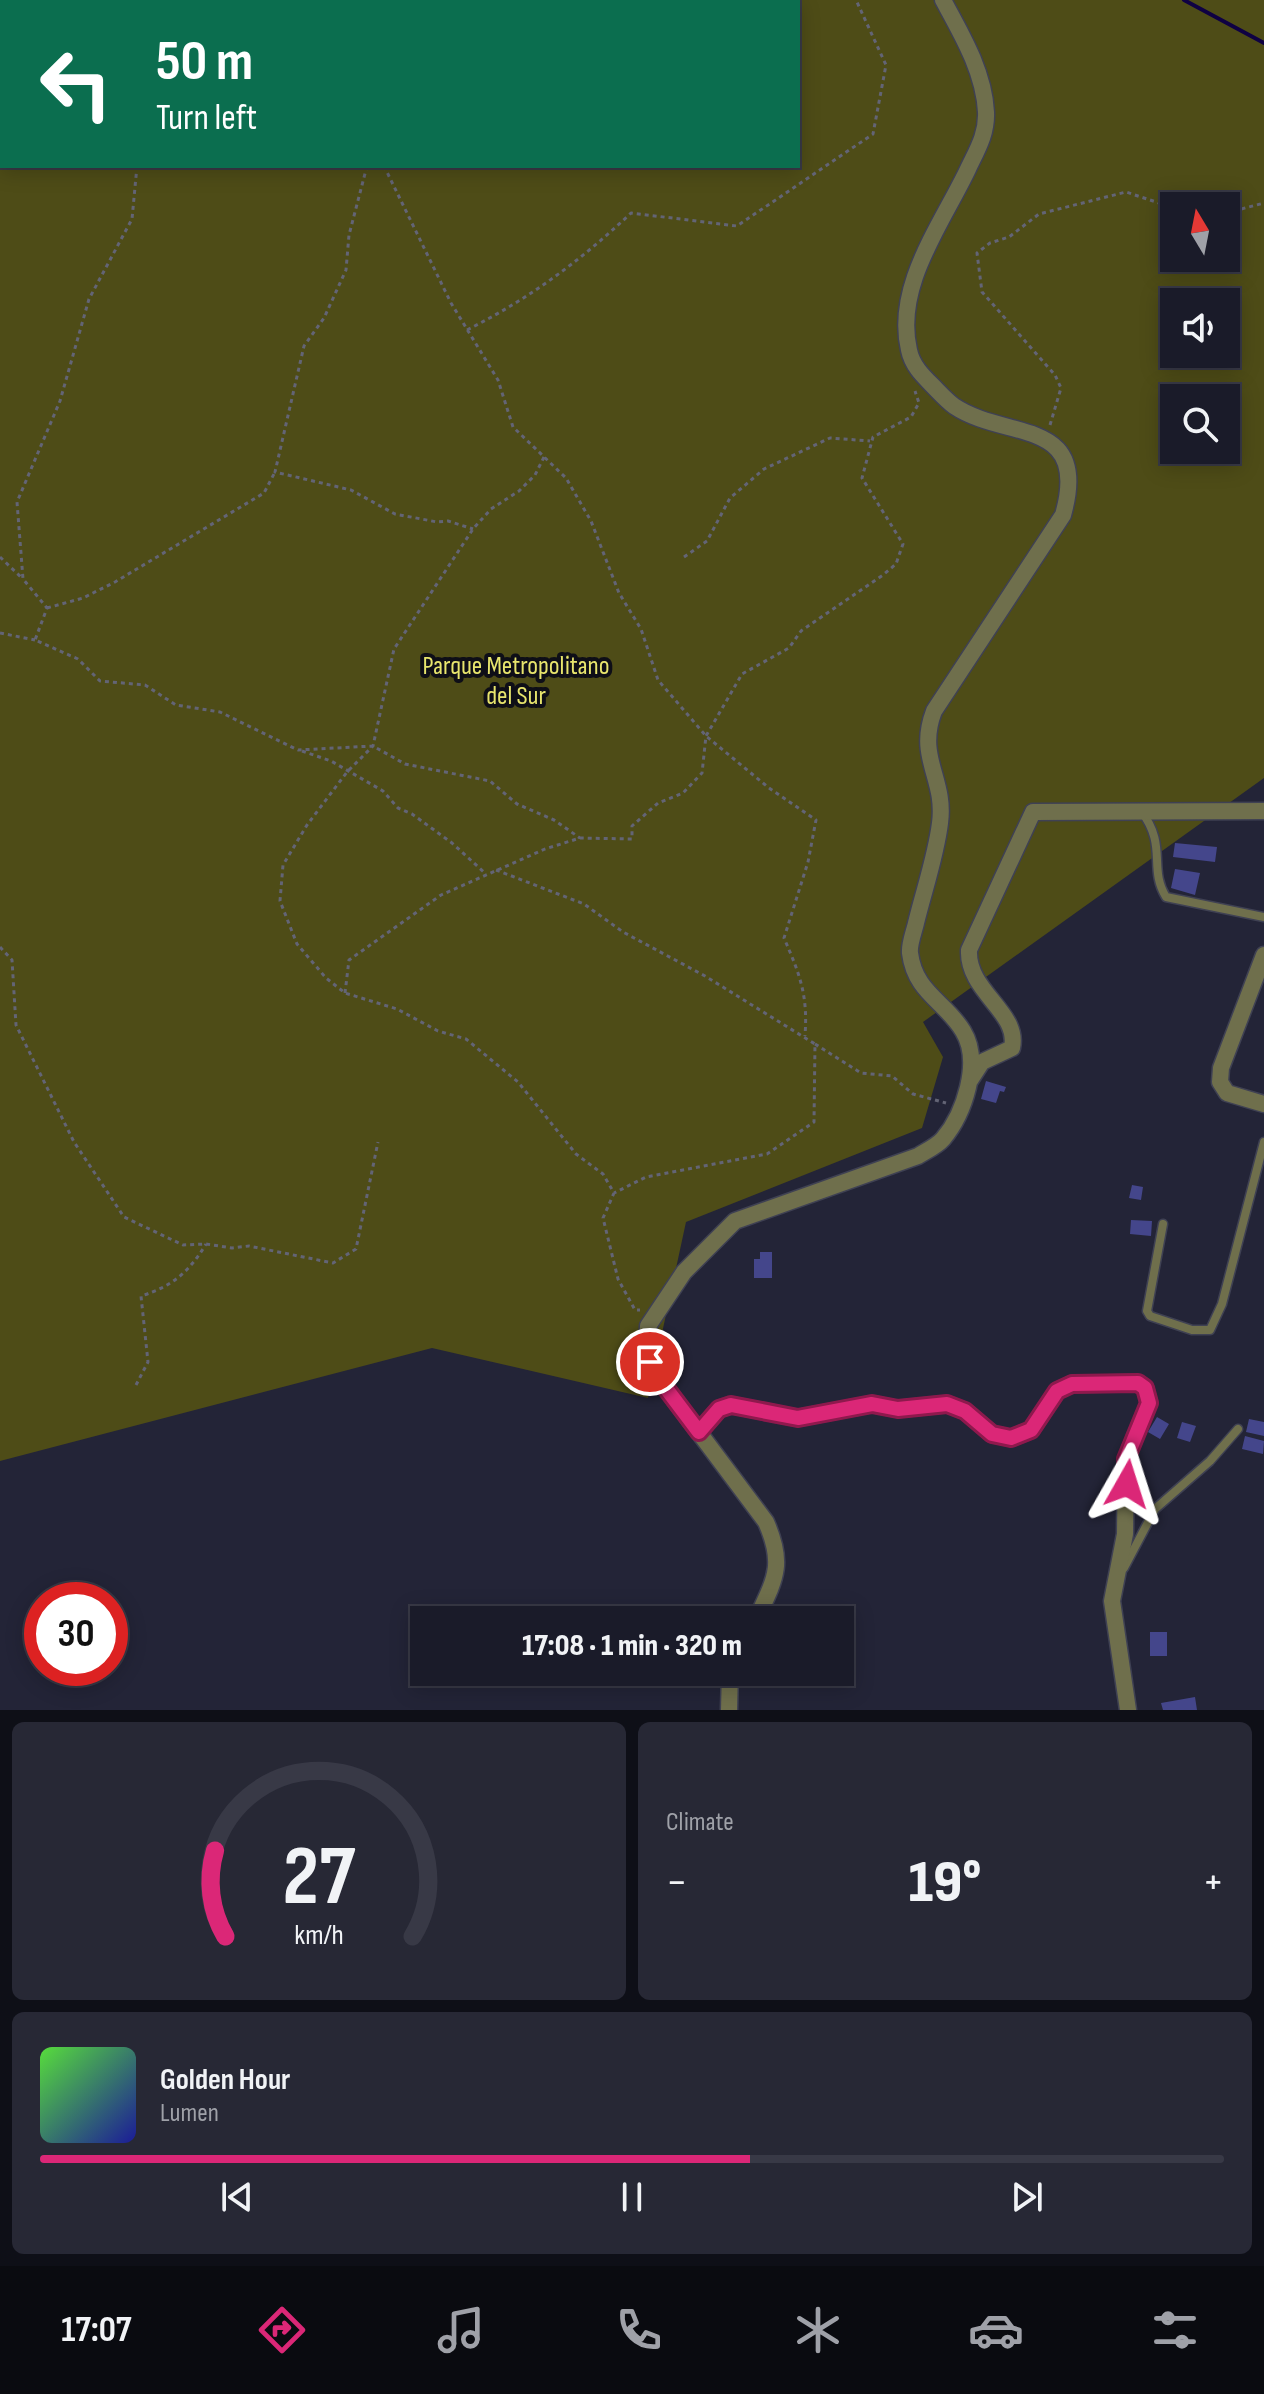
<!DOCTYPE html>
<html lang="en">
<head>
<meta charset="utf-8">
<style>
  :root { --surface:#1a1b29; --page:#272835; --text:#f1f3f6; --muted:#9fa1a8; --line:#383946; --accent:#db2777 }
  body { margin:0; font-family:"Sofia Sans Condensed",sans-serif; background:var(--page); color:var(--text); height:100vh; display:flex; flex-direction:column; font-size:30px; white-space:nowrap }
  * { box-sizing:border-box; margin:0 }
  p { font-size:26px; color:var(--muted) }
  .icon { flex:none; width:44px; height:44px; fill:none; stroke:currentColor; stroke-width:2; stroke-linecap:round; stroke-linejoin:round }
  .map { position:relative; height:1710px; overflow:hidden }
  .panel { display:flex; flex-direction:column; gap:12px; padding:12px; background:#0e0f17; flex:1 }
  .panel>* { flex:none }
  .banner { position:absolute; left:0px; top:0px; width:800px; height:168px; box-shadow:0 4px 20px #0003,0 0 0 2px var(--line); background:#0b6e4f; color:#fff; overflow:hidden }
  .needle { width:52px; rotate:350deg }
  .tools { position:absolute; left:1160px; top:192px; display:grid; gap:16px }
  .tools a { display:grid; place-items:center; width:80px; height:80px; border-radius:0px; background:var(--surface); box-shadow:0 4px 20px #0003,0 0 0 2px var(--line); font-size:40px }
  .speed { position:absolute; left:24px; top:1582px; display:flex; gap:16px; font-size:40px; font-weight:700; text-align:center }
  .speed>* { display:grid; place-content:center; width:104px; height:104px; border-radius:50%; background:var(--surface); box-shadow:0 4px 20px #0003,0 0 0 2px var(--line); line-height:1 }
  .speed .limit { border:12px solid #d22; background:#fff; color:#111 }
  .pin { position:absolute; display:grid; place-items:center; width:68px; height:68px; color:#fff; margin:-34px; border:4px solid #fff; border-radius:50%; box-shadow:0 2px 8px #0007 }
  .me { position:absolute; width:88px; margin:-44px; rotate:6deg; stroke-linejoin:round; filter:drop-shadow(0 0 6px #0008) }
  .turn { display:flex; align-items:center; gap:28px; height:168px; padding:0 24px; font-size:36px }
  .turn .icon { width:104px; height:104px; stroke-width:2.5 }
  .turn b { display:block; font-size:56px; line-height:68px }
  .big { font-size:60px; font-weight:800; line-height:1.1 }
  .panel .widget { flex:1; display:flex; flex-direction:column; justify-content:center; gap:12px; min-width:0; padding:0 28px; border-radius:12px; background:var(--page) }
  .panel .dial { align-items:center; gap:0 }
  .dial svg { height:208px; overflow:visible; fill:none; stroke:var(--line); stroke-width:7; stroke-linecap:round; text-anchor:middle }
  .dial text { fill:var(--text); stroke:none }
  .song { display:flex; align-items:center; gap:24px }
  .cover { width:96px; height:96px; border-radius:12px; background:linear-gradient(135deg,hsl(110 70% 55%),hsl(240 70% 35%)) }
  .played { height:8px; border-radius:4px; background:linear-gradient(90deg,var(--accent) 60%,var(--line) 60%) }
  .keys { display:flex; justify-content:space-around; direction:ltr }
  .heat { display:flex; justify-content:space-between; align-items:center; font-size:44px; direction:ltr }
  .panel .tiles { flex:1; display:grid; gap:12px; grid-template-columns:1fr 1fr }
  .widget:last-child { grid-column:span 2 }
  .trip { position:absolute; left:410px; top:1606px; width:444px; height:80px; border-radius:0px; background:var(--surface); box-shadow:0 4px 20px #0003,0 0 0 2px var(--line); font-weight:800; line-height:80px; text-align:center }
  .tabs { display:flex; height:128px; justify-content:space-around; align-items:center; background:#0a0b10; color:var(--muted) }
  .tabs .icon { width:56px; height:56px }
  .tabs .current { color:var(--accent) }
  .tabs b { font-size:36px; color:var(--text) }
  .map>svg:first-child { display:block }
</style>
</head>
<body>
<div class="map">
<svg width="1264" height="1710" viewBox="0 0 1264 1710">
  <rect width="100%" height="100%" fill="#232437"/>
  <!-- green -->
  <path fill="#4e4c17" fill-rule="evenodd" d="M0,0H1264V778L923,1022L943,1057L922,1128L686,1222L648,1398L432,1348L0,1461ZM2,2H798V166H2ZM1174,206H1226V258H1174ZM1174,302H1226V354H1174ZM1174,398H1226V450H1174Z"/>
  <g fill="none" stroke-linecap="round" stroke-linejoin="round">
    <!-- stream -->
    <path stroke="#0f0143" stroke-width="4" d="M1184,0L1264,43"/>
  </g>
  <!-- building -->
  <path fill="#44468b" d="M1175,843L1217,847L1215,862L1173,857Z
    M1175,869L1200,873L1195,895L1171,888Z
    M986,1081L1006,1087L1004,1092L1000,1091L996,1103L981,1099Z
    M1132,1185L1143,1187L1141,1200L1129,1198Z
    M1131,1220L1152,1221L1151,1236L1130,1234Z
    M760,1252H772V1278H754V1259H760Z
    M1157,1417L1169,1424L1160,1439L1148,1432Z
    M1249,1419L1264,1422V1436L1246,1432Z
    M1182,1422L1196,1426L1190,1442L1177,1438Z
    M1245,1436L1264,1441L1263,1454L1242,1449Z
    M1150,1632H1167V1656H1150Z
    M779,1672H811L809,1678L800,1675L798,1679Z
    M1195,1697L1197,1710H1163L1161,1703Z"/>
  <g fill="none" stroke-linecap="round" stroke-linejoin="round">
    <!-- lane casing -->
    <g stroke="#3f4153" stroke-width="11">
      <path id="lane" d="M1141,811C1168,846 1148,868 1166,897L1264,917
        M1163,1224L1147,1311L1150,1316L1192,1330H1210L1222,1304L1264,1142
        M1124,1568L1155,1509L1210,1461L1238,1429"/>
    </g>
    <!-- street casing -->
    <g stroke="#3f4153" stroke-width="19">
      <path id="street" d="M1264,955L1221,1068L1220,1082L1227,1093L1264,1104
        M969,1082L982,1062L1012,1048C1020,1012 967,992 969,950L1033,812L1264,811
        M699,1432L719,1409L731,1405L798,1418L872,1404L898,1409L947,1404L965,1411L992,1434L1011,1438L1031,1430L1057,1391L1072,1384L1138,1383L1145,1388L1149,1403L1126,1459L1125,1534L1112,1601L1128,1710
        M756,1620C775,1579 785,1565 766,1522L656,1375L647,1348L648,1326L684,1272L735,1221L918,1156C926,1151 937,1146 943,1139C964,1114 982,1062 963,1031C945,1001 915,993 910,953C909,944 914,932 916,923C924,890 936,856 940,823C946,778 916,758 934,711L1063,515C1091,416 1006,441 954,406C946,400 939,392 932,385C922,375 912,365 909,350C894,286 942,224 968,169C977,150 987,134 986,112C984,72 962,35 943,0
        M729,1710L730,1672"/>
    </g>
    <!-- path -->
    <path stroke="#636475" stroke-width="3" stroke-dasharray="4 4" stroke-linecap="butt" d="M298,0L299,2
      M70,2V0
      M233,2L234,0
      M0,123L2,120
      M137,166L132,219L89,299L60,401L17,502L23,579L47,608L35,640L78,659L100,681L145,685L176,705L220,712L298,750L373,746L405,764L490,781L517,804L554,820L580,838
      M367,166L349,235L346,270L324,318L304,346L275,472L351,490L395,514L437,522L448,521L473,529
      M384,166L451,303L498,380L513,427L566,478L591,521L619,593L641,629L658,680L706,736L769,788L816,820L808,862L784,938C800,975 808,995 805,1036
      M1226,213L1264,203
      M467,330C530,298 579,262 631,213L737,226L873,134L886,65L856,0
      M1050,425L1061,388L1055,375L982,292L977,253L990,243L1009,237L1039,214L1126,192L1174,208
      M544,457L535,475L519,491L491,509L473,529L394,649L373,746L347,772L307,825L283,865L280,901L297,944L326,978L345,993L397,1009L438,1031L466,1039L518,1082L576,1154L603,1174L614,1193L603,1218L618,1279L635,1310H640
      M0,557L23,579
      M684,557L707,541L730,498L764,469L830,438L870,441
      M47,608L83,598L115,582L264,493L275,472
      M0,633L35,640
      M302,751L331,761L383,791L398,808L412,814L452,843L486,874
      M496,870L584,904L623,932L705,976L815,1044L814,1122L767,1154L646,1177L614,1193
      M0,947L12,960L16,1025L74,1142L124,1217L183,1245L206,1244L232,1248L249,1246L333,1263L356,1249L378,1142
      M345,993L349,960L441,895L545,849L580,838L632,839V826L658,803L683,793L702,773L706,736L742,674L789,648L801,631L883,575L896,564L903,544L862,478L873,437L911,417L919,403L915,391
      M815,1044L861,1073L892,1076L913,1094L946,1103
      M136,1385L148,1362L141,1296C173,1286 189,1272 206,1244"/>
    <!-- lane -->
    <use href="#lane" stroke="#6f6f4c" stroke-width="8"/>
    <!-- street -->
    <use href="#street" stroke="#6f6f4c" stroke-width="16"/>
  </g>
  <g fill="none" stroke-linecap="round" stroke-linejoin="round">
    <!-- route casing -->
    <g stroke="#8e194d" stroke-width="20">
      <path id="route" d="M650,1362L656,1375L699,1432L719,1409L731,1405L798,1418L872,1404L898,1409L947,1404L965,1411L992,1434L1011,1438L1031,1430L1057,1391L1072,1384L1138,1383L1145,1388L1149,1403L1126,1459L1127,1484"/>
    </g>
    <!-- route -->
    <use href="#route" stroke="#db2777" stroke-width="14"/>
  </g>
  <g text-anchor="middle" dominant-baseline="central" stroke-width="8" stroke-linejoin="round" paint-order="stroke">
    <!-- park labels -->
    <g font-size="26" fill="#e8e56d" stroke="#0e0e17">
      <text x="516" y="666">Parque Metropolitano<tspan x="516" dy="30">del Sur</tspan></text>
    </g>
  </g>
</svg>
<div class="tools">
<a><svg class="needle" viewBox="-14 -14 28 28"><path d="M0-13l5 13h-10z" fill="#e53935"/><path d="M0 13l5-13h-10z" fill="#9fa1a8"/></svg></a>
<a><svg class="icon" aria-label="sound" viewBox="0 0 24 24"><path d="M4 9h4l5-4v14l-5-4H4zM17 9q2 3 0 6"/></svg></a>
<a><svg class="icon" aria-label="search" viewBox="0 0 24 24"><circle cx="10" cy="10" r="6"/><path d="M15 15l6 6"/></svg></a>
</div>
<div class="speed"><div class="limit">30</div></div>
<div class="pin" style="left:650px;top:1362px;background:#d93025"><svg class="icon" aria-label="arrive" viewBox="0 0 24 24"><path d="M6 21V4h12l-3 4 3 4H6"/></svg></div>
<svg class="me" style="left:1127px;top:1484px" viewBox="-20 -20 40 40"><path d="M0-17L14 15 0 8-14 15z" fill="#db2777" stroke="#fff" stroke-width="4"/></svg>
<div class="trip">17:08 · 1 min · 320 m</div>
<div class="banner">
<div class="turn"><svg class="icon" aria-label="left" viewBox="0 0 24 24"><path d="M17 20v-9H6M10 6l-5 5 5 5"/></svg><div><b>50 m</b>Turn left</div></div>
</div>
</div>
<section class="panel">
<div class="tiles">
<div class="widget dial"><svg viewBox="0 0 100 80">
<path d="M14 69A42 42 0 1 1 86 69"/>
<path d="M14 69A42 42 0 0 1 10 36" stroke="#db2777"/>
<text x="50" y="56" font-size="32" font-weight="700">27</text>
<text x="50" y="72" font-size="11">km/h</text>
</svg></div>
<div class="widget"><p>Climate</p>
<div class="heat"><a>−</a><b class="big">19°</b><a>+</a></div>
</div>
<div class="widget">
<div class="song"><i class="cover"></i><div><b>Golden Hour</b><p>Lumen</p></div></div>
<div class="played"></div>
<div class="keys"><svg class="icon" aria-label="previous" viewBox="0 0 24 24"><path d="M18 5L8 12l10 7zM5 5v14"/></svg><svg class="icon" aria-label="pause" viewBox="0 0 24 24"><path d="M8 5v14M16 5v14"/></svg><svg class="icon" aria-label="next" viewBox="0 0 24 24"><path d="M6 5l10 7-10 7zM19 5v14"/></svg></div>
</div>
</div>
</section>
<nav class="tabs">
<b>17:07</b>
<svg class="icon current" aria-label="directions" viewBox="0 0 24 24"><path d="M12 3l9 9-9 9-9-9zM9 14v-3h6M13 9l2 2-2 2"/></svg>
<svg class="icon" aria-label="music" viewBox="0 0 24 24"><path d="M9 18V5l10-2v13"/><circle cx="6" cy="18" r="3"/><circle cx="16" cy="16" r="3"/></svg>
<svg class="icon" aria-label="phone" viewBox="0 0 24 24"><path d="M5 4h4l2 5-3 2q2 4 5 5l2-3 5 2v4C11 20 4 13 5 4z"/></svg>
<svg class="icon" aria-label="climate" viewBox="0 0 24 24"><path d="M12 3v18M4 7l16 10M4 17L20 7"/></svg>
<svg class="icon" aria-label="car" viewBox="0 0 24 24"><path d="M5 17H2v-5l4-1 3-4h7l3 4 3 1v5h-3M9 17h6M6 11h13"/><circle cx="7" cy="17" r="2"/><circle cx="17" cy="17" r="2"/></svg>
<svg class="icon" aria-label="filters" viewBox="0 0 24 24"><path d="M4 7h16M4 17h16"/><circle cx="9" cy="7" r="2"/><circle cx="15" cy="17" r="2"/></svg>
</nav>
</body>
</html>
